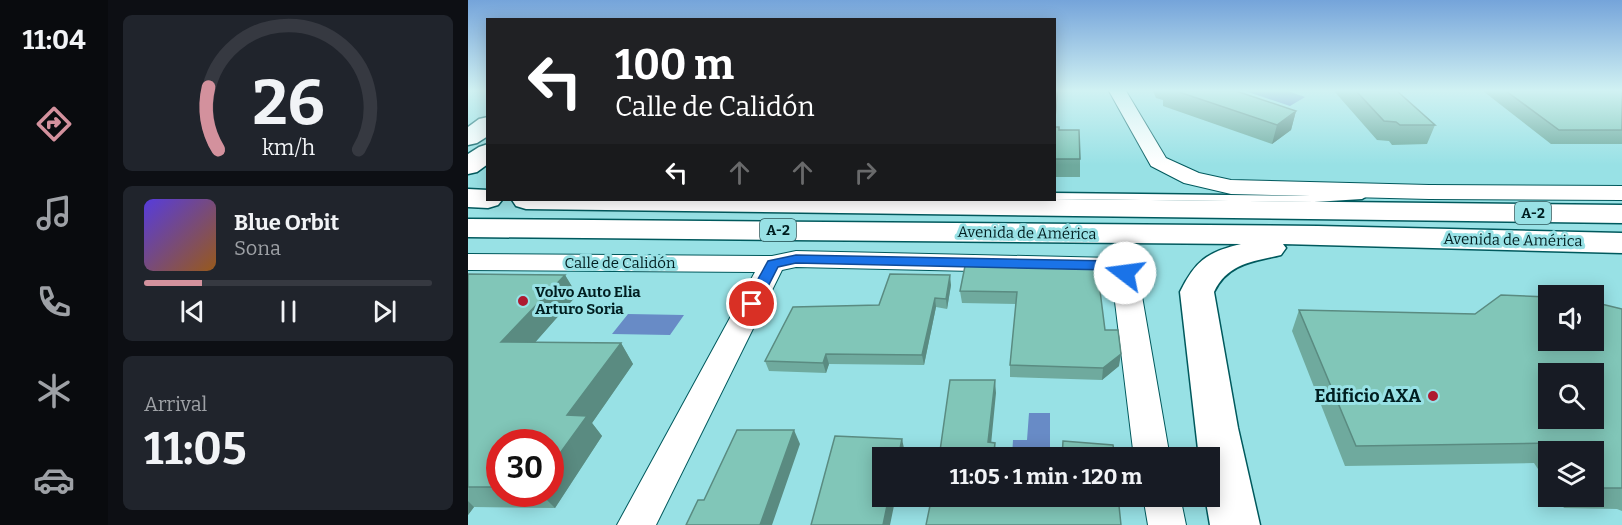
<!DOCTYPE html>
<html lang="en">
<head>
<meta charset="utf-8">
<style>
  :root { --surface:#171b24; --page:#20242c; --text:#f1f3f6; --muted:#9ea1a6; --line:#363941; --accent:#d3919d }
  body { margin:0; font-family:Bitter,serif; background:var(--page); color:var(--text); height:100vh; display:flex; flex-direction:column; font-size:22px; white-space:nowrap }
  * { box-sizing:border-box; margin:0 }
  p { font-size:20px; color:var(--muted) }
  .icon { flex:none; width:33px; height:33px; fill:none; stroke:currentColor; stroke-width:2; stroke-linecap:round; stroke-linejoin:round }
  .map { position:relative; flex:1; overflow:hidden }
  .details { display:flex; flex-direction:column; gap:15px; padding:15px; background:#0d0f14; width:360px }
  .details>* { flex:none }
  .guide { position:absolute; left:18px; top:18px; width:570px; height:183px; border-radius:0px; box-shadow:0 3px 15px #0003; background:#202124; color:#fff; overflow:hidden }
  .buttons { position:absolute; left:1070px; top:285px; display:grid; gap:12px }
  .buttons a { display:grid; place-items:center; width:66px; height:66px; border-radius:0px; background:var(--surface); box-shadow:0 3px 15px #0003; font-size:30px }
  .speed { position:absolute; left:18px; top:429px; display:flex; gap:12px; font-size:30px; font-weight:700; text-align:center }
  .speed>* { display:grid; place-content:center; width:78px; height:78px; border-radius:50%; background:var(--surface); box-shadow:0 3px 15px #0003; line-height:1 }
  .speed .limit { border:9px solid #d22; background:#fff; color:#111 }
  .pin { position:absolute; display:grid; place-items:center; width:51px; height:51px; color:#fff; margin:-26px; border:3px solid #fff; border-radius:50%; box-shadow:0 2px 6px #0007 }
  .me { position:absolute; width:66px; margin:-33px; rotate:285deg; stroke-linejoin:round; filter:drop-shadow(0 0 4px #0008) }
  .turn { display:flex; align-items:center; gap:21px; height:126px; padding:0 30px; font-size:27px }
  .turn .icon { width:78px; height:78px; stroke-width:2.5 }
  .turn b { display:block; font-size:42px; line-height:51px }
  .lanes { display:flex; align-items:center; height:57px; padding:0 30px; background:#0003; justify-content:center; gap:30px; direction:ltr }
  .lanes .off { opacity:.35 }
  .big { font-size:45px; font-weight:700; line-height:1.1 }
  .details .card { flex:1; display:flex; flex-direction:column; justify-content:center; gap:9px; min-width:0; padding:0 21px; border-radius:9px; background:var(--page) }
  .details .dial { align-items:center; gap:0 }
  .dial svg { height:156px; overflow:visible; fill:none; stroke:var(--line); stroke-width:7; stroke-linecap:round; text-anchor:middle }
  .dial text { fill:var(--text); stroke:none }
  .song { display:flex; align-items:center; gap:18px }
  .cover { width:72px; height:72px; border-radius:9px; background:linear-gradient(135deg,hsl(250 70% 55%),hsl(30 70% 35%)) }
  .played { height:6px; border-radius:3px; background:linear-gradient(90deg,var(--accent) 20%,var(--line) 20%) }
  .keys { display:flex; justify-content:space-around; direction:ltr }
  .trip { position:absolute; left:404px; top:447px; width:348px; height:60px; border-radius:0px; background:var(--surface); box-shadow:0 3px 15px #0003; font-weight:700; line-height:60px; text-align:center }
  main { display:flex; flex:1; min-height:0 }
  .tab-bar { display:flex; flex-direction:column; width:108px; justify-content:space-around; align-items:center; background:#090b0e; color:var(--muted) }
  .tab-bar .icon { width:42px; height:42px }
  .tab-bar .on { color:var(--accent) }
  .tab-bar b { font-size:27px; color:var(--text) }
  .map>svg:first-child { display:block }
</style>
</head>
<body>
<main>
<nav class="tab-bar">
<b>11:04</b>
<svg class="icon on" aria-label="directions" viewBox="0 0 24 24"><path d="M12 3l9 9-9 9-9-9zM9 14v-3h6M13 9l2 2-2 2"/></svg>
<svg class="icon" aria-label="music" viewBox="0 0 24 24"><path d="M9 18V5l10-2v13"/><circle cx="6" cy="18" r="3"/><circle cx="16" cy="16" r="3"/></svg>
<svg class="icon" aria-label="phone" viewBox="0 0 24 24"><path d="M5 4h4l2 5-3 2q2 4 5 5l2-3 5 2v4C11 20 4 13 5 4z"/></svg>
<svg class="icon" aria-label="climate" viewBox="0 0 24 24"><path d="M12 3v18M4 7l16 10M4 17L20 7"/></svg>
<svg class="icon" aria-label="car" viewBox="0 0 24 24"><path d="M5 17H2v-5l4-1 3-4h7l3 4 3 1v5h-3M9 17h6M6 11h13"/><circle cx="7" cy="17" r="2"/><circle cx="17" cy="17" r="2"/></svg>
</nav>
<section class="details">
<div class="card dial"><svg viewBox="0 0 100 80">
<path d="M14 69A42 42 0 1 1 86 69"/>
<path d="M14 69A42 42 0 0 1 9 37" stroke="#d3919d"/>
<text x="50" y="56" font-size="32" font-weight="700">26</text>
<text x="50" y="72" font-size="11">km/h</text>
</svg></div>
<div class="card">
<div class="song"><i class="cover"></i><div><b>Blue Orbit</b><p>Sona</p></div></div>
<div class="played"></div>
<div class="keys"><svg class="icon" aria-label="previous" viewBox="0 0 24 24"><path d="M18 5L8 12l10 7zM5 5v14"/></svg><svg class="icon" aria-label="pause" viewBox="0 0 24 24"><path d="M8 5v14M16 5v14"/></svg><svg class="icon" aria-label="next" viewBox="0 0 24 24"><path d="M6 5l10 7-10 7zM19 5v14"/></svg></div>
</div>
<div class="card"><p>Arrival</p><b class="big">11:05</b></div>
</section>
<div class="map">
<svg width="1154" height="525" viewBox="0 0 1154 525">
  <rect width="100%" height="100%" fill="#98e1e5"/>
  <!-- water -->
  <path fill="#688bc6" d="M777,91H820L837,97L822,106Z
    M160,314L216,315L202,335L144,334Z
    M561,413H582V457H544L545,440H559Z"/>
  <g fill="none" stroke-linecap="round" stroke-linejoin="round">
    <!-- lane casing -->
    <g stroke="#00595d" stroke-width="3">
      <path id="lane" d="M586,193L846,196L894,193L899,196L894,199L846,202L586,199Z"/>
    </g>
    <!-- street casing -->
    <g stroke="#00595d" stroke-width="2">
      <path id="street" d="M641,91H658L698,158L731,173L763,180L961,185L1154,186V200L961,199L763,194L716,183L683,166Z
        M328,251L646,258C656,261 664,264 670,273L702,458H666L644,277L640,274L328,267L314,270L188,525H149L287,272L0,270V254L304,256Z
        M675,496H712L718,525H680Z"/>
    </g>
    <!-- primary casing -->
    <g stroke="#00595d" stroke-width="3">
      <path id="primary" d="M20,117V136L9,143L0,145V127L11,119Z
        M20,144V164L9,172L0,174V154L11,147Z"/>
    </g>
    <!-- highway casing -->
    <g stroke="#00595d" stroke-width="3">
      <path id="highway" d="M0,189L20,190V200H34L30,205L20,208L0,207Z
        M586,199L1154,205V223L58,209L48,206L44,200Z
        M0,219L850,226L1154,233V253L815,244L818,248L813,255C785,262 760,263 746,292L770,428L792,525H742L737,496H741V458H731L712,292C727,261 739,252 773,244L0,237Z"/>
    </g>
    <!-- lane -->
    <use href="#lane" fill="#fff" fill-rule="evenodd"/>
    <!-- street -->
    <use href="#street" fill="#fff" fill-rule="evenodd"/>
    <!-- primary -->
    <use href="#primary" fill="#fff" fill-rule="evenodd"/>
    <!-- highway -->
    <use href="#highway" fill="#fff" fill-rule="evenodd"/>
  </g>
  <!-- wall -->
  <path fill="#6faa9e" fill-rule="evenodd" d="M586,91H590L587,127L591,130L612,159V177H586Z
    M685,91H768L828,111L823,130L804,144L695,106V100L688,98Z
    M866,91H929L967,125L959,144L924,145L921,141L909,140Z
    M1015,91H1154V144H1083Z
    M497,266L637,330L651,366L634,380L542,377V365L548,304L494,303L492,291Z
    M0,274L97,275L109,295L67,342L153,343L165,364L124,423L134,436L87,508L6,507L0,515ZM32,442L82,494H32Z
    M483,285L479,309L468,307L456,365L361,364L358,373L301,371L297,361L411,305Z
    M1154,309V511L1149,509L1096,508L1088,496H1125V452H1080V484L1066,463L877,466L824,331L831,310L1007,314Z"/>
  <!-- shaded-wall -->
  <path fill="#5a8b81" d="M589,91H590L586,137V122Z
    M828,111L823,130L804,144L809,125Z
    M97,275L109,295L49,363L33,342Z
    M482,275L483,285L479,309L478,299Z
    M467,298L468,307L456,365L454,355Z
    M153,343L165,364L124,423L134,436L87,508L73,494H82V467L99,415Z
    M358,354L361,364L358,373L355,363Z
    M653,354L651,366L634,380L635,368Z
    M527,380L528,393L522,455L520,442Z
    M326,430L332,444L304,525H292Z
    M434,439L437,453L436,458H430Z
    M527,443L528,458H525Z
    M421,496H428L422,525H415Z
    M0,501L6,507L0,515Z"/>
  <!-- building -->
  <path fill="#81c6b8" stroke="#5a8b81" stroke-width="1.5" fill-rule="evenodd" d="M586,91H589L586,122Z
    M708,91H768L828,111L809,125Z
    M888,91H929L967,125H932L928,122L916,121Z
    M1038,91H1154V130H1091Z
    M586,127H591V130H611L612,159H586Z
    M497,266L629,267L637,330H650L653,354L635,368L542,365L549,292L492,291Z
    M0,274L97,275L33,342L153,343L99,415L119,416L82,467V442H32V487H0Z
    M422,274L482,275L478,299L467,298L454,355L358,354L355,363L297,361L325,307L411,305Z
    M1033,295L1080,297V340H1125V302L1154,309V488H1125V452H1090L1084,443L888,446L831,310L1007,314ZM1080,374H1125V418H1080Z
    M482,380H527L520,442L527,443L525,458H471Z
    M269,430H326L292,525H218L230,500H236Z
    M367,436L434,439L430,458H414V496H421L415,525H343Z
    M595,441L645,445L647,458H594Z
    M464,496H650L653,525H458Z"/>
  <!-- sky -->
  <linearGradient id="sky" x2="0" y2="1"><stop stop-color="#75a4da"/><stop offset="0.55" stop-color="#d1f2f3"/><stop offset="1" stop-color="#d1f2f3" stop-opacity="0"/></linearGradient>
  <rect width="1154" height="165" fill="url(#sky)"/>
  <!-- route -->
  <path fill="#1a73e8" stroke="#114b97" stroke-width="1.5" d="M328,255L646,261L664,273L657,277L643,270L328,263L310,267L289,308H278L276,304L300,261Z"/>
  <!-- markers -->
  <g fill="#ae1930" stroke="#98e1e5" stroke-width="2">
    <circle cx="55" cy="301" r="6"/>
    <circle cx="965" cy="396" r="6"/>
  </g>
  <g text-anchor="middle" dominant-baseline="central" stroke-width="6" stroke-linejoin="round" paint-order="stroke">
    <!-- shield labels -->
    <g fill="#98e1e5" stroke="#2e585b" stroke-width="1.5">
      <rect x="1047" y="202" width="36" height="22" rx="4.5"/>
      <rect x="292" y="219" width="36" height="22" rx="4.5"/>
    </g>
    <g font-size="14" font-weight="bold" fill="#001e20">
      <text x="1065" y="213">A-2</text>
      <text x="310" y="230">A-2</text>
    </g>
    <!-- street labels -->
    <g font-size="15" fill="#001e20" stroke="#98e1e5">
      <text transform="translate(559 233) rotate(1)">Avenida de América</text>
      <text transform="translate(1045 240) rotate(1)">Avenida de América</text>
      <text x="152" y="263">Calle de Calidón</text>
    </g>
    <!-- poi labels -->
    <g font-size="15" font-weight="bold" fill="#001e20" stroke="#98e1e5" text-anchor="start">
      <text x="67" y="292">Volvo Auto Elia<tspan x="67" dy="17">Arturo Soria</tspan></text>
    </g>
    <!-- near-poi labels -->
    <g font-size="18" font-weight="bold" fill="#001e20" stroke="#98e1e5" text-anchor="end">
      <text x="953" y="396">Edificio AXA</text>
    </g>
  </g>
</svg>
<div class="buttons">
<a><svg class="icon" aria-label="sound" viewBox="0 0 24 24"><path d="M4 9h4l5-4v14l-5-4H4zM17 9q2 3 0 6"/></svg></a>
<a><svg class="icon" aria-label="search" viewBox="0 0 24 24"><circle cx="10" cy="10" r="6"/><path d="M15 15l6 6"/></svg></a>
<a><svg class="icon" aria-label="layers" viewBox="0 0 24 24"><path d="M12 4l9 5-9 5-9-5zM3 14l9 5 9-5"/></svg></a>
</div>
<div class="speed"><div class="limit">30</div></div>
<div class="pin" style="left:284px;top:304px;background:#d93025"><svg class="icon" aria-label="arrive" viewBox="0 0 24 24"><path d="M6 21V4h12l-3 4 3 4H6"/></svg></div>
<svg class="me" style="left:657px;top:273px" viewBox="-20 -20 40 40"><circle r="19" fill="#fff"/><path d="M0-13L10 11 0 6-10 11z" fill="#1a73e8"/></svg>
<div class="trip">11:05 · 1 min · 120 m</div>
<div class="guide">
<div class="turn"><svg class="icon" aria-label="left" viewBox="0 0 24 24"><path d="M17 20v-9H6M10 6l-5 5 5 5"/></svg><div><b>100 m</b>Calle de Calidón</div></div>
<div class="lanes"><svg class="icon" aria-label="left" viewBox="0 0 24 24"><path d="M17 20v-9H6M10 6l-5 5 5 5"/></svg><svg class="icon off" aria-label="ahead" viewBox="0 0 24 24"><path d="M12 20V5M6 11l6-6 6 6"/></svg><svg class="icon off" aria-label="ahead" viewBox="0 0 24 24"><path d="M12 20V5M6 11l6-6 6 6"/></svg><svg class="icon off" aria-label="right" viewBox="0 0 24 24"><path d="M7 20v-9h11M14 6l5 5-5 5"/></svg></div>
</div>
</div>
</main>
</body>
</html>
